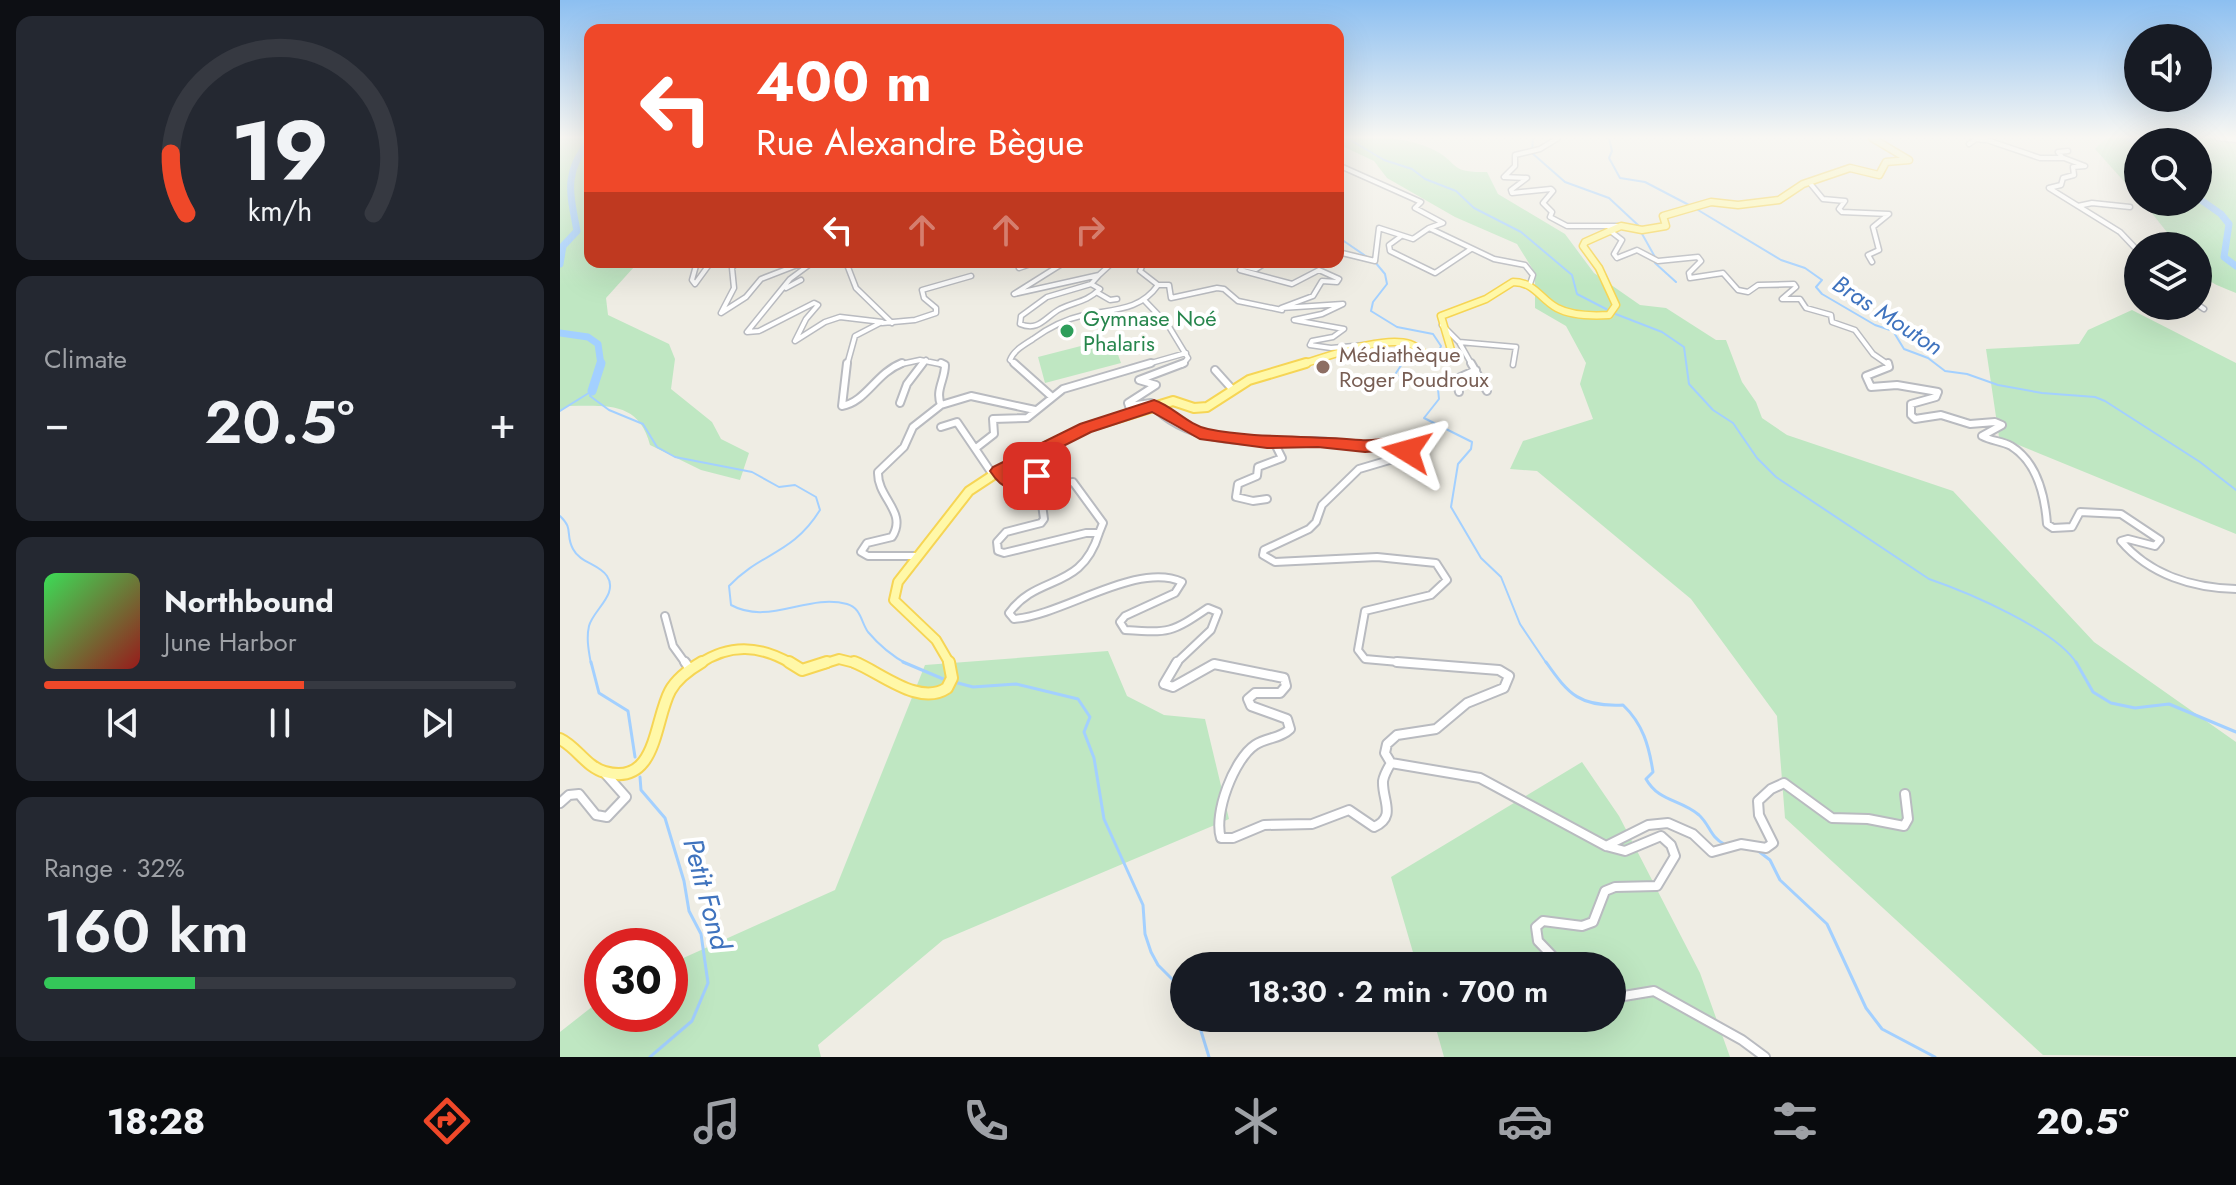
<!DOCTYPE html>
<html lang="en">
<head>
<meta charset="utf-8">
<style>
  :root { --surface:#171b24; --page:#242831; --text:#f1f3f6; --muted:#9ea1a6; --line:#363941; --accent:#ef4829 }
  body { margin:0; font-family:Jost,sans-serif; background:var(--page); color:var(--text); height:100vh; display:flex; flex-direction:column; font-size:30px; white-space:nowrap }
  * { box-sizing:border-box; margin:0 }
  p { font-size:26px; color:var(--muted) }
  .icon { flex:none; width:44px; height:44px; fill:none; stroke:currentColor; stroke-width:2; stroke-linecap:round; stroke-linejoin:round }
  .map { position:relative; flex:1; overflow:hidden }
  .panel { display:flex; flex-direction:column; gap:16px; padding:16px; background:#0d0f14; width:560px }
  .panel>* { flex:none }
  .banner { position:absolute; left:24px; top:24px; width:760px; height:244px; border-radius:16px; box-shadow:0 8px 32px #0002; background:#ef4829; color:#fff; overflow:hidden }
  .controls { position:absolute; left:1564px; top:24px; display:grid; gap:16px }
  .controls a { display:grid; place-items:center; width:88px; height:88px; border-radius:50%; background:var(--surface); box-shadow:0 8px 32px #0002; font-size:40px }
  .speed { position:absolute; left:24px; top:928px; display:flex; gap:16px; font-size:40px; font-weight:700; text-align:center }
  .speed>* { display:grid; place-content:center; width:104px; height:104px; border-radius:50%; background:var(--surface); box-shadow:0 8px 32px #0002; line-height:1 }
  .speed .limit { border:12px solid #d22; background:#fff; color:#111 }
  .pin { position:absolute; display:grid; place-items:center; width:68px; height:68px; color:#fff; margin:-34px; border-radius:16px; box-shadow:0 4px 12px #0006 }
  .me { position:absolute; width:88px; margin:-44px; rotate:278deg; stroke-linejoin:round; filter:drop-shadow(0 0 6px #0008) }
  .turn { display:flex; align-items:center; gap:28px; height:168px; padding:0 40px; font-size:36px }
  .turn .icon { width:104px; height:104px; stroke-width:2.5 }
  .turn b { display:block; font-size:56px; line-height:68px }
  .lanes { display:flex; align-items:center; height:76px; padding:0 40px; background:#0003; justify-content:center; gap:40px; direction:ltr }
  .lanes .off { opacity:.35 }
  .big { font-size:60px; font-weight:600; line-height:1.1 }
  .panel .widget { flex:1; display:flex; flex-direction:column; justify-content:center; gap:12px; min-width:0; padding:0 28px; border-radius:16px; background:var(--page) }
  .panel .dial { align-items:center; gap:0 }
  .dial svg { height:208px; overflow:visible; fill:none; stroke:var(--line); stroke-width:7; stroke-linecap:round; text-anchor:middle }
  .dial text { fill:var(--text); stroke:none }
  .song { display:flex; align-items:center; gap:24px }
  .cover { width:96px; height:96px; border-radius:12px; background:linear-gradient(135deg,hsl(130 70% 55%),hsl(0 70% 35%)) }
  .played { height:8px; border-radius:4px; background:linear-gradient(90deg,var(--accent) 55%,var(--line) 55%) }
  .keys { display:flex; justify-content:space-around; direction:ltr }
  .heat { display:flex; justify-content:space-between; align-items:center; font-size:44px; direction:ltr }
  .charge { height:12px; border-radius:6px; background:linear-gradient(90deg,#34c759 32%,var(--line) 0) }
  .trip { position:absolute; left:610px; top:952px; width:456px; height:80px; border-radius:40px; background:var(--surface); box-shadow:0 8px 32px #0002; font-weight:600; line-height:80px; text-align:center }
  .tabs { display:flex; height:128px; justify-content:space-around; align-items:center; background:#090b0e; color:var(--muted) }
  .tabs .icon { width:56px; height:56px }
  .tabs .on { color:var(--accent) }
  .tabs b { font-size:36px; color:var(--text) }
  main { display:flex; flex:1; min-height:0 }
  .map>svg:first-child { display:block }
</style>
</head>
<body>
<main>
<section class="panel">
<div class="widget dial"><svg viewBox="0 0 100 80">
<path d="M14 69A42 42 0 1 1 86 69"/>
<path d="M14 69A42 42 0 0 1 8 46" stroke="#ef4829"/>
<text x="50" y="56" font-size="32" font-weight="700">19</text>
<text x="50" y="72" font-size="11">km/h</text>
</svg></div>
<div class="widget"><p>Climate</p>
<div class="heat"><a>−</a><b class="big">20.5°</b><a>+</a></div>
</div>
<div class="widget">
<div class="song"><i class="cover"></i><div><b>Northbound</b><p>June Harbor</p></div></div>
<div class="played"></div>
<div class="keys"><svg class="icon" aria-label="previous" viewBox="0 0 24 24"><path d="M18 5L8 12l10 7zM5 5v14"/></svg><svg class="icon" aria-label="pause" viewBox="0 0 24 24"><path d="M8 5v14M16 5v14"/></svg><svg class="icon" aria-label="next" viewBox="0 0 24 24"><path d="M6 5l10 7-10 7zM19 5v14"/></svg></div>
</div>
<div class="widget"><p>Range · 32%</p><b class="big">160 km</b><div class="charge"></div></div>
</section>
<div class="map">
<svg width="1676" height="1057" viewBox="0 0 1676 1057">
  <rect width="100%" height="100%" fill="#efede4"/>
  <!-- green -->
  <path fill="#bfe7c2" d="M0,138H30V262H73L74,267L46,298L48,315L109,344L115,359L111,389L152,422L161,439L189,453L180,480L141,470L90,445C79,401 46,406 8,406L0,411Z
    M778,138C809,138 843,135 872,149C901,163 887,173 927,172L938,194L1005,234L1034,273L1080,305L1106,308L1156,340H1166L1182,382L1196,402L1202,418L1227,435L1393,491L1534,642L1676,742V1057L1483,1055L1225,818L1217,716L1131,599L977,471L950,469L963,441L1033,419L1020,384L1026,363L1006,326L975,308V273L957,244L895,217L827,178L814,161L778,144Z
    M1546,138H1652L1676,142V293C1647,281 1638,280 1638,246H1618L1583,202H1638V142H1578V197L1535,149Z
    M1572,310L1676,363V534L1439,437L1426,349L1519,344L1528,330Z
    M552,338L561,363L485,383L478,357Z
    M548,651L567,696L604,715L645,719L669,819L383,940L258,1045L261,1057H0V1032L42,999V1014H110V964L275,890L365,665Z
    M1022,762L1059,816L1140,973L1170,1057H884L873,1018H1052V966H857L831,877Z"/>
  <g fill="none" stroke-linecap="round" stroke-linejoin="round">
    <!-- stream-far1 -->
    <path stroke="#a3d0ff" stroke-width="2" d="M787,138L824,160L852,169L865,179L896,191L914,208L961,232L1012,275L1017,294L1048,310
      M973,138L972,153L1005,182L1049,198L1079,226
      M1049,138L1052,151L1049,158L1060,178L1085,182L1129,205
      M1138,210L1221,260L1245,268L1262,280L1256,287L1262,294L1315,325L1333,331L1344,349L1368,358L1385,371L1407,374L1438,385L1482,393L1535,397L1545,401L1640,462L1676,490
      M1081,232L1095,257
      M778,237L810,259
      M815,262L825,274L827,284L813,302L811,311L837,327L873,334L881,346L877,356
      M1095,263L1116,282
      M1053,313L1102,332L1124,347L1129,384L1153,410L1173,423L1197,458L1216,477L1369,579C1407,592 1497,630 1517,664
      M867,363L844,361L834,376L856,379L878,389L879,399L864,418L912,442L911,449L898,464L891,507L921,558L941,577L960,624L987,664
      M0,411L32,391L30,396L49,410L83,424L97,447L115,457L192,472L219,487L235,485L256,497L260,510C232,555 201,552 169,586L171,605C209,626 248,593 287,604C301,608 301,622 308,632C319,645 332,656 347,664
      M0,516C14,529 5,534 13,549C20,563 39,564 47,576C59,594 33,610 29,626C26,639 29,652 31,664"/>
    <!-- stream -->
    <path stroke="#a3d0ff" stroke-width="3" d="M31,662L39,693L68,711L75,757
      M343,662L388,681
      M986,662C1009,695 1020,707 1063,705C1083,724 1089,746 1093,772L1086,779C1099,802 1120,799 1139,815C1150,825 1150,837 1164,844
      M1516,662L1533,692L1551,703L1575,708L1609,704L1676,732
      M394,682L413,687L456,684L518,699L530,717L524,732L534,758L544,819L583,905L585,934L591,952L598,965L624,991
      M80,777L81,790L105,818L124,881L129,911L141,934L148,983L132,1021L90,1057
      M1197,850L1210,860L1220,880L1267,924L1306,1008L1322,1029L1375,1057
      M637,1018L649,1057"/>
    <!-- river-far1 -->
    <path stroke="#a3d0ff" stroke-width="7" d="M1569,138L1578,143
      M1638,198L1661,214L1669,224L1664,257L1676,266
      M0,264L3,246L17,231C10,193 3,173 30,140
      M0,333L28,337L38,344L41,365"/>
    <!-- river -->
    <path stroke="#a3d0ff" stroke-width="9" d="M32,391L41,363"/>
    <!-- minor-far2 casing -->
    <g stroke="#b9bbc0" stroke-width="7">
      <path id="minor-far2" d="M998,138L980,149L955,155V166L944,177L967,178L951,190L952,193L991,189L993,191L983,203L992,212L990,217L1007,226H1058
        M1421,138L1480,158H1504L1525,166L1513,167L1514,175L1503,178L1501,185L1489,188L1560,232L1578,251
        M1658,138L1676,140
        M1409,144L1416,139L1424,140
        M1502,157L1498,152L1508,151
        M778,165L861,202L855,208L883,223L869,228
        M1249,182L1263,199L1285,201L1279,209L1282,212L1329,214L1313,227L1319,250L1308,255L1312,262
        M1518,206L1532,203L1570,207
        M1049,230L1062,240L1054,254L1057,258L1077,250L1098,261L1138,257L1141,261L1129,273L1130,278L1163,273L1178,290L1188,292L1198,285L1234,284L1236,287L1222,299H1240L1246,308L1271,315L1272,322L1295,330L1313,354L1329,365
        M840,237L829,245L830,251L875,273L911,249
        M778,252L815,261L819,228L853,239L869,228L934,259L965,265L973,275L970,284
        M137,262L132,280L135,284L151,262
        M177,262L172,268L174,288L161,313L186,297L201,279L245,262
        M253,262L230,279L187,332L199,331L254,303L258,305L246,319L235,341L265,322L280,317L322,322L295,336L287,365
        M286,262L296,288L332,323
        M424,262H429
        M465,262L459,268L476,262
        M505,262L454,294L539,275L531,284
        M584,262L580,271L598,285
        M707,262L696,269L683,266L680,270L732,284L759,270L779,279L777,282L762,281L753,296L721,308L783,304L762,314L734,320L784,329L773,337L752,341L750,345L771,348L805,345
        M539,275L553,262
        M531,284L540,289C525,303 516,301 500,309C485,317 479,332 460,324L461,316L487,297Z
        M226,288L241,280
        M538,293L550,300L557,299
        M585,301L608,325L628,358L622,365
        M1638,305L1644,309
        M322,323L355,320L376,313V308L364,298L362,290L411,276
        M882,325L899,342L912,365
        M899,342L956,347L953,365
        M337,365L360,360L385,365
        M362,365L366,360
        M456,365L450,360C454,350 464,345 473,339C488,328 506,319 524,315C553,309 580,311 598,285H609L611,298L657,288L664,289L678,301L722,310
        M584,365L626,353"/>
    </g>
    <!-- minor-far1 casing -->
    <g stroke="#b9bbc0" stroke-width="10">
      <path id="minor-far1" d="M287,363L282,406C306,402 316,373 342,363
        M381,363L385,365C385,380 375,390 381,405L411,396L475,410
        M454,363L491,396
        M624,363L579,380L596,385L568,403L569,406L591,403C629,448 702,441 755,441C771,441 787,445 804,446C816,446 829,444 841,443L847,451L843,456L799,469L762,505L756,522L749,529L704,550L703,555L715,562L817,557L876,563L887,580L871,595L805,611L798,650L805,659L861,664
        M911,363L927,391
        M1328,363L1329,367L1306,376L1311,387L1337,385L1378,392L1376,397L1351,404V415L1355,419L1381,415L1410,424L1435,422L1442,425L1422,436C1431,441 1442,441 1451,446C1477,462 1485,497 1487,524L1493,528L1512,527L1520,512L1561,514L1600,540L1595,546L1568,539L1561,541C1590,575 1633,588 1676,589
        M655,370L673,390
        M899,392L896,379L916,370
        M340,403L347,384L363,363
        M381,427L397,422L433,475
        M416,448L434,434L433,419L467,418L503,389L591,363
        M439,471L450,484L477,476L485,481L481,497L484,519L481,523L446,532L437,542L438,551L444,553L526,533H539C521,592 478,573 449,613L454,619C504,615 577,561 622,582L615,593L565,616L560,622L565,630C610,633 611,633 648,608L658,612L651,630L615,664
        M484,478L498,484L513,482L543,523L539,533
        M707,499L693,501L676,497L678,484L697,476L698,467L722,458L714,442
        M356,556H308L301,552L307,543L332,537C348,512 317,498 318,472L344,447L353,427L381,405
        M105,616L113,646L126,664"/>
    </g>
    <!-- minor casing -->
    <g stroke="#b9bbc0" stroke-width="12">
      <path id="minor" d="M125,662L130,669
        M617,662L604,684L613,687L654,664L724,678L726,686L720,693H695L688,699L691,706L727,719L730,729C720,739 707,737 695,745C674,759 653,814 661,838H673L704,825L752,824L789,810L814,827C837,817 822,800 823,781C824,775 828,768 831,763
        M837,662L939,670L949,676L944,688L907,703L876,729L837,735L827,744L825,753L831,763L920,778L1046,846L1065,851L1101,836L1111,845L1115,856L1097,886L1055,887L1045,891L1033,922L1022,926L983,921L976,927L978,941L1002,966
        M0,803L9,795L19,794L36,815L47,817L66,797L43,771
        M1046,846L1088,825L1108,823L1133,834L1152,852L1181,844L1206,848L1213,843L1199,815L1198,801L1211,789L1224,783L1272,818L1308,819L1344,826L1348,819L1345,794
        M1052,998L1094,991L1182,1040L1205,1057"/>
    </g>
    <!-- major-far2 casing -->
    <g stroke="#f6d555" stroke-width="9">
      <path id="major-far2" d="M739,365C767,357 823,335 850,344C865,349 863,360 883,360L891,350L881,316L926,299L953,282C975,282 980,299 997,308C1012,316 1032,316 1049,315L1056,305L1039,268L1023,246L1025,242L1061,226L1082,230L1106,226L1103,216L1151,202L1178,205L1219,200L1243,184L1290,168L1319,175L1326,162L1349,160L1312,138"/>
    </g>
    <!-- major-far1 casing -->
    <g stroke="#f6d555" stroke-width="12">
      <path id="major-far1" d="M139,664C170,643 200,645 232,664
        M263,664L279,659L299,664
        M390,664L376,640L334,600L338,582L409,491L450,464L525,428L613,401L634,408L647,407L689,380L746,363"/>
    </g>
    <!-- major casing -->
    <g stroke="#f6d555" stroke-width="14">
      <path id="major" d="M229,662L242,670L267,662
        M294,662C320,672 359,707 387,688L392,678L389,662
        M0,739C17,747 26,767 45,772C97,787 94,721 110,691C117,678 130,669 142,662"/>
    </g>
    <!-- minor-far2 -->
    <use href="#minor-far2" stroke="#fff" stroke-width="4"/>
    <!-- minor-far1 -->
    <use href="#minor-far1" stroke="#fff" stroke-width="6"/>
    <!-- minor -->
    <use href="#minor" stroke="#fff" stroke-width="8"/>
    <!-- major-far2 -->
    <use href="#major-far2" stroke="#fff8a8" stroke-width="6"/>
    <!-- major-far1 -->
    <use href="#major-far1" stroke="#fff8a8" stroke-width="8"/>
    <!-- major -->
    <use href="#major" stroke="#fff8a8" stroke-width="10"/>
  </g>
  <!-- sky -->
  <linearGradient id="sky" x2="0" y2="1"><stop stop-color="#8cbff1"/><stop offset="0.48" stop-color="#f8f7f3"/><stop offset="1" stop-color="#f8f7f3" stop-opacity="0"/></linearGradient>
  <rect width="1676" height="286" fill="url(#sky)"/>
  <!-- route -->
  <path fill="#ef4829" stroke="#9b2f1b" stroke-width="2" d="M594,400C613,406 628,425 648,429C698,439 750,435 801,440C822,442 842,430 855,451L847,457L837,450L805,452L758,447L707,448L640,439L592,412L531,432L450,473L454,476L477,470L483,472L485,476L483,481C457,489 447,497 430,471L433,467L520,424Z"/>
  <!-- markers -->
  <circle fill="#2e9e5b" stroke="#fff" stroke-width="3" cx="507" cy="331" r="8"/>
  <circle fill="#8d6e63" stroke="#fff" stroke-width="3" cx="763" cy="367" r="8"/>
  <g text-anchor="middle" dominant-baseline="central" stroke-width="8" stroke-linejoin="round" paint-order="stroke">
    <!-- leisure labels -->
    <g font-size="22" fill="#27864d" stroke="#fff" text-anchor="start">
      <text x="523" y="318">Gymnase Noé<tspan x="523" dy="25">Phalaris</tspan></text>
    </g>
    <!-- education labels -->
    <g font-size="22" fill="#785e54" stroke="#fff" text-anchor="start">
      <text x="779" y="354">Médiathèque<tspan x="779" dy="25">Roger Poudroux</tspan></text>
    </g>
    <!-- water labels -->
    <g font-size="24" font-style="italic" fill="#3f73be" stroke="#fff">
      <text transform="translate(1328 315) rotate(33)">Bras Mouton</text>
    </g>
    <!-- near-water labels -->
    <g font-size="28" font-style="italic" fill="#3f73be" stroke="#fff">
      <text transform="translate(147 894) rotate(75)">Petit Fond</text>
    </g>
  </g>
</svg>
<div class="controls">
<a><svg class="icon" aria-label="sound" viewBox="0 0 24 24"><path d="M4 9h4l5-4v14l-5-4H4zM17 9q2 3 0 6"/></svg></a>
<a><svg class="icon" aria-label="search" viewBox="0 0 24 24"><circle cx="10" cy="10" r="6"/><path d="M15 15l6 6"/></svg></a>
<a><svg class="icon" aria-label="layers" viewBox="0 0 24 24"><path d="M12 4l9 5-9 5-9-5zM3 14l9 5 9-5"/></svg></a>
</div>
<div class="speed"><div class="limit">30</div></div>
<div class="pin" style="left:477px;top:476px;background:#d93025"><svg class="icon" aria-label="arrive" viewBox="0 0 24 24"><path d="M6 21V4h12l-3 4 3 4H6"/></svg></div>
<svg class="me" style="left:847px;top:451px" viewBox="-20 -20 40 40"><path d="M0-17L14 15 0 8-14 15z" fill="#ef4829" stroke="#fff" stroke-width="4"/></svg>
<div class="trip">18:30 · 2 min · 700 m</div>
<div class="banner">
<div class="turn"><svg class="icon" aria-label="left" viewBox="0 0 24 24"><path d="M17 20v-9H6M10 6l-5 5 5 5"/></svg><div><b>400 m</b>Rue Alexandre Bègue</div></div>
<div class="lanes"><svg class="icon" aria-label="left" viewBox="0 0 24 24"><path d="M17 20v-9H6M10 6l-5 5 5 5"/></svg><svg class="icon off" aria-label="ahead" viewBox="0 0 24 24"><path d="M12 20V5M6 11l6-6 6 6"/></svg><svg class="icon off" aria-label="ahead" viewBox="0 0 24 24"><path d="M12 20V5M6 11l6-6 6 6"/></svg><svg class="icon off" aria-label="right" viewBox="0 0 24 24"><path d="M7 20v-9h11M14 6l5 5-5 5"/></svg></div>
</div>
</div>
</main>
<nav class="tabs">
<b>18:28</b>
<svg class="icon on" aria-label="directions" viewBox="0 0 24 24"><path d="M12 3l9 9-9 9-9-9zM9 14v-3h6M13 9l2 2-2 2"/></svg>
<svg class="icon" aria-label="music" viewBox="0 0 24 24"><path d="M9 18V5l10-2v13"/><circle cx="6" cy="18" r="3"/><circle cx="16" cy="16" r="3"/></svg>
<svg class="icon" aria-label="phone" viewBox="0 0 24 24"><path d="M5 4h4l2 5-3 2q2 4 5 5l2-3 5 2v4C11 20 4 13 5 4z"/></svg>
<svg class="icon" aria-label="climate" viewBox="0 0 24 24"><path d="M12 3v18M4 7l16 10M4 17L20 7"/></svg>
<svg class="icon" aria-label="car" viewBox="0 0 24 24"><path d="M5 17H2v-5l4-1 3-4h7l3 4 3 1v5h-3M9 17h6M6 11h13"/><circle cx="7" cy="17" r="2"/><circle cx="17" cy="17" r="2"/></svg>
<svg class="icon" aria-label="filters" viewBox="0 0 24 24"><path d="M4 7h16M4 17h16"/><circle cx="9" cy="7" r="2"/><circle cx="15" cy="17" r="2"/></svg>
<b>20.5°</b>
</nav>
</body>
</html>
